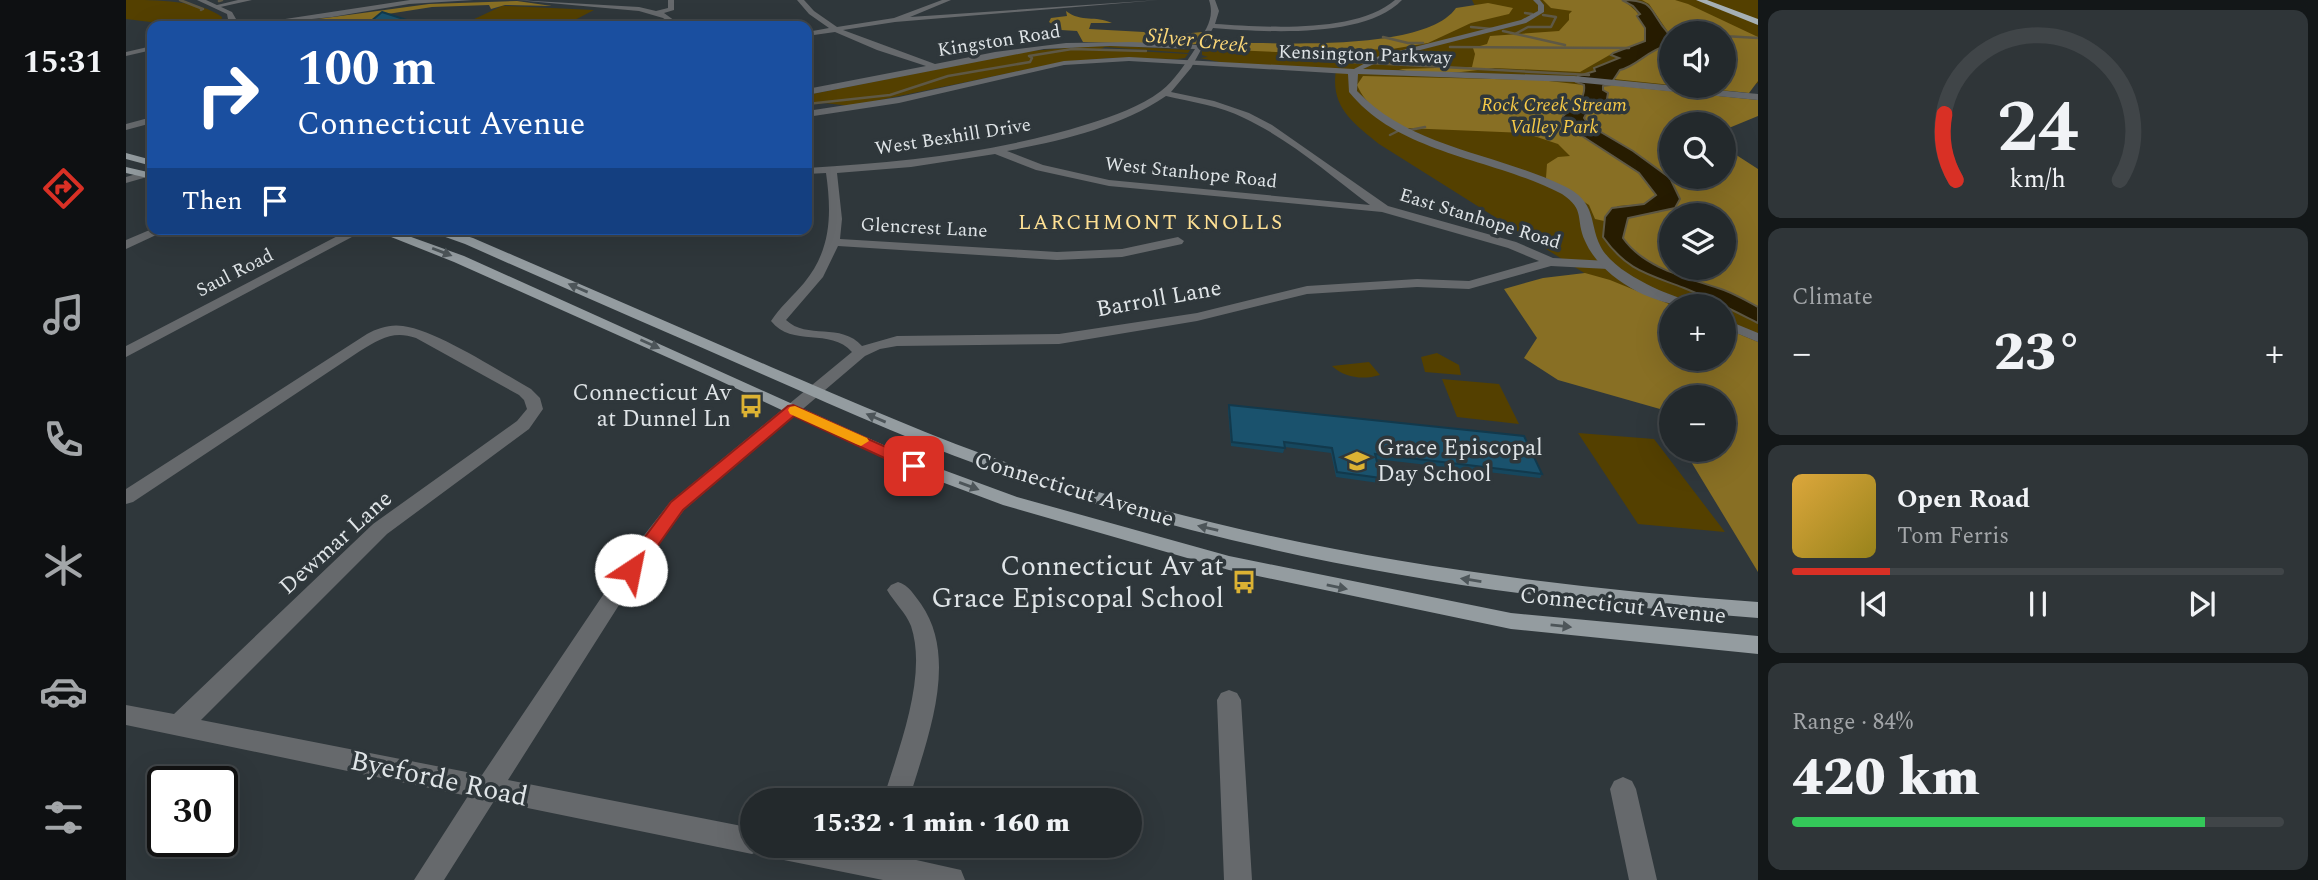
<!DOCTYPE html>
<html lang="en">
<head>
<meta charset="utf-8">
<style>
  :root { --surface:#23292c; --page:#2f3538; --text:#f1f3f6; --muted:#a3a6a9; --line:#404548; --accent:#d93025 }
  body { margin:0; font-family:Spectral,serif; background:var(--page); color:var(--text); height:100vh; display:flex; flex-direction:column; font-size:26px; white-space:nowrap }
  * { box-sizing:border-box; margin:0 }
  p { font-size:23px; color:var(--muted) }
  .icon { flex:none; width:38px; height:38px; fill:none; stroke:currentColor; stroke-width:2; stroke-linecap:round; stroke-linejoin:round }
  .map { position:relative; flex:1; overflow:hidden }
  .drawer { display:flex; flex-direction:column; gap:10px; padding:10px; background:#131718; width:560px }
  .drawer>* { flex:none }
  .banner { position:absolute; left:21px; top:21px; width:665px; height:214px; border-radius:14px; box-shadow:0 7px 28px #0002,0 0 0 2px var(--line); background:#1a4fa0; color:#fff; overflow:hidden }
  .controls { position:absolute; left:1533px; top:21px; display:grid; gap:14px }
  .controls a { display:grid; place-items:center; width:77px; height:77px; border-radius:50%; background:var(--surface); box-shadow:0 7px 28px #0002,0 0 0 2px var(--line); font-size:35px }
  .speed { position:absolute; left:21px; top:766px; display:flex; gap:14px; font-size:35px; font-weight:700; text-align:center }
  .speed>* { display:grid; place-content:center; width:91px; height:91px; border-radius:50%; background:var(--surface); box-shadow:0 7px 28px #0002,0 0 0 2px var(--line); line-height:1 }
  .speed .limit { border:4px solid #111; border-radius:10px; background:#fff; color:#111 }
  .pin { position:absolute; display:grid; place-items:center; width:60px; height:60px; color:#fff; margin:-30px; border-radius:14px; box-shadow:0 4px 10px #0006 }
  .me { position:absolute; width:77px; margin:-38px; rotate:34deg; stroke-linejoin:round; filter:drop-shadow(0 0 5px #0008) }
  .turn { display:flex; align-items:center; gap:24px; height:147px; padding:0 35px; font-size:32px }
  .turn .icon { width:91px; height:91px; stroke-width:2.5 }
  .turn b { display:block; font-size:49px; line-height:60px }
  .then { display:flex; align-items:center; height:66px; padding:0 35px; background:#0003; gap:14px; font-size:26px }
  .big { font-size:52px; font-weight:800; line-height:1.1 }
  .drawer .card { flex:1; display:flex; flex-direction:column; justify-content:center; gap:10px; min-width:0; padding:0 24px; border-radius:14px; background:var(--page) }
  .drawer .dial { align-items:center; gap:0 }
  .dial svg { height:182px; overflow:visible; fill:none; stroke:var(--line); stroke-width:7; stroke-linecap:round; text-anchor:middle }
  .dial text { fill:var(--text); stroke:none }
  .song { display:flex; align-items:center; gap:21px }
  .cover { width:84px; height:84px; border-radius:10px; background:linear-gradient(135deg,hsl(40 70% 55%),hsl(50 70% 35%)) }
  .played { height:7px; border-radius:4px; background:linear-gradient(90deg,var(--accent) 20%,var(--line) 20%) }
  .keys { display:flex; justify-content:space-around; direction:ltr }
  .heat { display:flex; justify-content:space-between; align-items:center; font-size:38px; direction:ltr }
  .charge { height:10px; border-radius:5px; background:linear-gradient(90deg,#34c759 84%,var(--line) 0) }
  .trip { position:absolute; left:614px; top:788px; width:402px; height:70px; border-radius:35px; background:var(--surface); box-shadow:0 7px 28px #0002,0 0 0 2px var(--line); font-weight:800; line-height:70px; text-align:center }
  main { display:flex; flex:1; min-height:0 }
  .tab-bar { display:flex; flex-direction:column; width:126px; justify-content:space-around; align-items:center; background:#0e1012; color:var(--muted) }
  .tab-bar .icon { width:49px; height:49px }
  .tab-bar .selected { color:var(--accent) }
  .tab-bar b { font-size:32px; color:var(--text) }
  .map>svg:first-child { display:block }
</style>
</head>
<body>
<main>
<nav class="tab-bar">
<b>15:31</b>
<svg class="icon selected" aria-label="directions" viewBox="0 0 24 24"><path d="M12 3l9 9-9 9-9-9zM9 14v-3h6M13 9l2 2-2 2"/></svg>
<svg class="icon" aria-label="music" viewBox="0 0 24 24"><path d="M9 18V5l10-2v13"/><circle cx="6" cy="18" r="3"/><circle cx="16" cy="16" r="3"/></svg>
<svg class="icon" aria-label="phone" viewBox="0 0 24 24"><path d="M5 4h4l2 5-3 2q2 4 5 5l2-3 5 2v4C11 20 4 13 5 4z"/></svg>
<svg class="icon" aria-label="climate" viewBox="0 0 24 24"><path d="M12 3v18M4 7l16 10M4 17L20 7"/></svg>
<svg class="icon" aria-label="car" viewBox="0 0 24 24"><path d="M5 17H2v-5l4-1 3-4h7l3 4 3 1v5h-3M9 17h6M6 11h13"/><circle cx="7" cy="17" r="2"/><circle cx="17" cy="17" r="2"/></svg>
<svg class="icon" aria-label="filters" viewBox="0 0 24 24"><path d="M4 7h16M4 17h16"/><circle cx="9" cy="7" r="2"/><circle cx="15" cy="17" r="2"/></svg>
</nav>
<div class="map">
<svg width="1632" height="880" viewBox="0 0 1632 880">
  <rect width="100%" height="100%" fill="#2f373b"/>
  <!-- green -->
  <path fill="#544000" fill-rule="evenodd" d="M0,0C31,0 73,0 96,17L94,26H57L0,19Z
    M1346,0H1632V83L1593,95L1545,124V177L1632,179V372L1598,353V306H1545L1463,276L1253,144C1227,123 1204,107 1210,70L1103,64L1074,58L1082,57L1076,55V51L1084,42L1094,46L1152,49L1278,38L1303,30L1349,6ZM1545,33H1598V86H1545ZM1545,215H1598V268H1545Z
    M376,6H380L468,10L441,24L365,26L391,22L344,21Z
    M977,45L1064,50L1062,53L979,47L975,49L1062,54L1059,58L1051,59L984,58L937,62L725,106L698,103L681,104V95L904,51Z
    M1311,353L1333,365L1335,375L1299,372L1295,357Z
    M1243,362L1254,375C1237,380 1219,378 1206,366Z
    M1316,379L1373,384L1393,424L1331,417Z
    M1452,433L1528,439L1599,532L1512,524Z"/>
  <!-- forest -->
  <path fill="#886f24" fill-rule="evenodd" d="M1417,0H1496C1512,10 1521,22 1519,41L1487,53L1454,72L1369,68L1335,72H1284L1273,69L1346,67L1349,54L1347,48L1361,44L1364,36L1433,31L1443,20V14L1446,11L1425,8Z
    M1516,0H1549L1562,4L1632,37V81L1623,93L1556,86H1598V33H1545V85L1488,79L1494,70C1511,66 1522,50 1540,45L1542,32L1523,4Z
    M391,1L426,6L379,5L365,9L363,5L306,7L268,13L261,14L247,25L190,26L185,20L303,4Z
    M1362,3L1387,8L1383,14L1345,23L1302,43L1266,49L1150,52L1106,50L1084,42C1138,42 1298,54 1330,8Z
    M940,11C956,23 969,15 986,23H965L963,29L1018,32L1024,37L1076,32L1070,44L1062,45L957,42L951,31L935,30L923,22L925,18L941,16Z
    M1237,76L1414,80L1458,85C1459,102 1443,108 1436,123L1513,173L1530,196L1518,204L1492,206L1479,217L1478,221L1469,219L1463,205L1420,178L1421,164L1432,157L1444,156L1432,144L1399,133L1279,128C1259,118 1240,106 1231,85Z
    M1484,85L1632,100V116L1598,130V124H1545V177H1598V141L1601,149L1632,169V307C1619,300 1606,292 1592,288C1559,277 1518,268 1497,238L1502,218L1533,212L1523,162L1463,125L1458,118L1460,114L1480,105L1477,86ZM1545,215H1598V268H1545Z
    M1459,273L1484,280L1548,306H1545V359H1598V328L1632,342V572L1558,450H1598V397H1545V427L1534,409L1432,380L1398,358L1411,338L1378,289L1417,278Z"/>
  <!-- water -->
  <path fill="#271c00" stroke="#5e5845" stroke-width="2" d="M1496,0C1531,0 1522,11 1542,33L1540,46C1522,50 1511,66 1494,70L1484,85L1477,86V90L1482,93L1480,105L1460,114L1458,118L1463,125L1507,151L1544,178L1554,199L1549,208L1502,218L1497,238C1518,268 1559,277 1592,288C1606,292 1619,300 1632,307V323C1608,311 1583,298 1558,288C1522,274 1501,271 1477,237L1479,217L1486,208L1518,204L1530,195L1513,173L1436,123L1437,116C1447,106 1460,101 1458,85L1450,82L1452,76L1469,71L1468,68L1493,58L1485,55L1487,53L1519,41V28L1511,16L1514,14L1507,6Z"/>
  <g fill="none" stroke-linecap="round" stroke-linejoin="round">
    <!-- stream -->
    <path stroke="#5e5845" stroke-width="2.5" d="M54,0L77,9L75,10
      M93,1L96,0
      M1399,13L1406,14
      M1345,27L1366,29
      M1377,31L1439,45
      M1389,34L1402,27H1425L1430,17L1417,15
      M1598,36L1632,38
      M1257,37L1282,43H1297
      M1324,47L1503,48
      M1225,62L1463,75
      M681,104L764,95L822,76L904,62L906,58L903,56L946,49L1020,51
      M1284,130L1299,127
      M1264,135L1272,131"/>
    <!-- minor -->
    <path fill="#66696c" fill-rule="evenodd" d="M112,0H126L90,8L87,6Z
      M284,0H348L283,4L206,17L114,26Z
      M390,0L513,7L530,11L542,8V0H548V10L538,13L556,26H548L537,18L513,11Z
      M671,0H678L688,11L711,27L768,18L816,0H825L784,17L1033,0L769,22L717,30L809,64L869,52L940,43L1006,42L1071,45C1080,29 1089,18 1083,0H1089L1093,11L1089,24C1139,27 1230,34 1269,0H1276C1239,39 1138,32 1087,28L1065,68L1045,92L1088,101L1123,113L1146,125L1262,206L1390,242L1427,258L1482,261L1489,265L1482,269L1425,266L1343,289L1291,287L1181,294L1071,321L933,344L771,346L754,349L739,356L558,510L526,553L382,780L626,828V845H717L742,850L743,845H771L768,855L835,870L839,880H757L648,858L638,854L636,849L626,854L368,801L318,880H288L342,796L0,725V705L48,714L247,524L391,421L401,409L398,400L393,395L290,338C267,330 254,339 234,351L7,502L0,504V489L241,334C252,328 264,324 277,326C310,330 373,371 405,389L414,398L417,409L403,429L261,534L75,720L356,775L512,543L544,502L726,352C704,327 666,348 645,321C654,307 667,296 678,283C705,250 706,215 700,173L681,174V168C776,162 870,153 962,124C987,116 1014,107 1035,91C1049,80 1059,64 1069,49L984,46L918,49L681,95V89L800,66L751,50L709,32L681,36V32L703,28L683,14ZM1040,96C1066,102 1094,106 1118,118C1163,139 1204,175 1244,205L983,180L917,165L881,151C934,141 995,127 1040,96ZM869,154L910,170L983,186L1256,212L1382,248L1413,261L1343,281L1291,279L1181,286L1071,313L933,334L771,336L736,346C715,322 681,340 660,320L697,277L712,246L931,260L996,257L1056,244L1058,241L1052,237L996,249L931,252L714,239L716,219L711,173L785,167Z
      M26,46V50L0,56V52Z
      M17,172L22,175L21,177L0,183V177Z
      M26,229H43L0,249V240Z
      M225,229H241L0,357V346Z
      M772,582C783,585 788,595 795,604C834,660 800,741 783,800H757C772,750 802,677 785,626C780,613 768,602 761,590L765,585Z
      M1103,690L1111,693L1115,700L1126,880H1098L1091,700L1095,693Z
      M1497,777L1506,781L1510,789L1531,880H1503L1484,789L1488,781Z"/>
    <!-- tertiary -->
    <path fill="#66696c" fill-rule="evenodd" d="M71,0H80L106,12L110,19L106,26H99L102,19L101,14Z
      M1407,0H1414L1418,5V12L1400,23L1259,59L1237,69L1448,76L1632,94V100L1448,82L1232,74L1231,91C1285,148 1370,153 1438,186C1478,205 1458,232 1484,259C1498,273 1516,282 1533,290C1544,295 1559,298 1566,306C1527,306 1475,278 1459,241C1449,219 1460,210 1436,194C1368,158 1274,155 1223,92L1222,74L1003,61L938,65L773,103L681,117V111L773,97L938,61L1003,57L1228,69L1253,56L1395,20L1412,11V5Z
      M26,117V123L0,130V124Z
      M1598,319L1632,333V342L1598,328Z"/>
    <!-- primary -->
    <path fill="#949ca0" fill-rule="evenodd" d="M0,153L26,160V166L0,159Z
      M0,167L26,173V179L0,173Z
      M245,229H263L338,256L793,461L891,497L1103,556L1385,613L1632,636V654L1385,629L1103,570L877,505L781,469L590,379L328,262Z
      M297,229H317L347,238C447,281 546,324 645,367C730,403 815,441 902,470C1139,549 1385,584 1632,602V618C1380,599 1131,560 890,478C804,449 722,412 638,375C538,331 438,288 339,244Z"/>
    <!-- motorway -->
    <path fill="#a6b0b5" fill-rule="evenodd" d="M1570,0H1581L1632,19V25Z"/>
  </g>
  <!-- wall -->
  <path fill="#16475e" d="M1103,405L1416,474L1414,478L1250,459L1255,478L1253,483L1210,477L1205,453L1159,447L1157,453L1105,446L1102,410Z"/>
  <!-- building -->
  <path fill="#1a526d" stroke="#12394c" stroke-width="2" d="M256,12L299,26H239Z
    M1103,405L1398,436L1416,474L1249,454L1255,478L1211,472L1206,448L1158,442L1159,448L1106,442Z"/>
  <!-- one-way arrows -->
  <defs><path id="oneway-solid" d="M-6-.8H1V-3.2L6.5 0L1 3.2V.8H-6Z" transform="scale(1.75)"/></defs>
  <g fill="#4d5559">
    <use href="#oneway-solid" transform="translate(316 252) rotate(21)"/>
    <use href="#oneway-solid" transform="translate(452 288) rotate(-157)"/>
    <use href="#oneway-solid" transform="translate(524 344) rotate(24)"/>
    <use href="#oneway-solid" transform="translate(750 418) rotate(-157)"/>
    <use href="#oneway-solid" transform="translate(843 486) rotate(20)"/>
    <use href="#oneway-solid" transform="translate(1082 528) rotate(-167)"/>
    <use href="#oneway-solid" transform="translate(1345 580) rotate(-171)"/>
    <use href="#oneway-solid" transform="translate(1211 587) rotate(12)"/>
    <use href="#oneway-solid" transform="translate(1435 626) rotate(6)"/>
  </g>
  <!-- route -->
  <path fill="#d93025" stroke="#8d1f18" stroke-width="2" d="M667,405L793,462L796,466L788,471L782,469L668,416L557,510L511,575H498L495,570L498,565L545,502L662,406Z"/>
  <!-- slow -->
  <path fill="#f59e0b" d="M669,406L741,438L743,441L735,446L730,444L664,414L662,410L664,407Z"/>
  <!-- icons -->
  <defs>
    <g id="bus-bare" transform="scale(1.89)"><path d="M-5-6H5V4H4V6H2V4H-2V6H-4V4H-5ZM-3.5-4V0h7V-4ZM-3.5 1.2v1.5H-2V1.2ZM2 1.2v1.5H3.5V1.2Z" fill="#dcb233" stroke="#2f373b" stroke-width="2.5" paint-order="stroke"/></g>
    <g id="school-bare" transform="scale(1.89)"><path d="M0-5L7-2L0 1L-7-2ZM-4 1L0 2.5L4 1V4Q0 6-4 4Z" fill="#dcb233" stroke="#2f373b" stroke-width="2.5" paint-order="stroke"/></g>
  </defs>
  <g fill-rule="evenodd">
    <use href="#bus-bare" x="625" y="406"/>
    <use href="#school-bare" x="1231" y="461"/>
    <use href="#bus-bare" x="1118" y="582"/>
  </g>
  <g text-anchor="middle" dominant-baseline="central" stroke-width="7" stroke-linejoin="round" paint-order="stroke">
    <!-- far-street labels -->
    <g font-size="19" fill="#dfe4e7" stroke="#2f373b">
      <text transform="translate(873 41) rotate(-9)">Kingston Road</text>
      <text transform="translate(1239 55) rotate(2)">Kensington Parkway</text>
      <text transform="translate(827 137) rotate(-9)">West Bexhill Drive</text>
      <text transform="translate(1065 173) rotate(6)">West Stanhope Road</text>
      <text transform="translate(1354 219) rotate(17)">East Stanhope Road</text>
      <text transform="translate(798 228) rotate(3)">Glencrest Lane</text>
      <text transform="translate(109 273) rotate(-27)">Saul Road</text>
    </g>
    <!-- far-park labels -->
    <g font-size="19" font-style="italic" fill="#f7ca47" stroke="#2f373b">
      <text x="1428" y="105">Rock Creek Stream<tspan x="1428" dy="22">Valley Park</tspan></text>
    </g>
    <!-- far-water labels -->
    <g font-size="21" font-style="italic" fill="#fbd778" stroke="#2f373b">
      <text transform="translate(1071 41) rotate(6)">Silver Creek</text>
    </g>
    <!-- far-neighbourhood labels -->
    <g font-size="21" letter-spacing="2" fill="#fee094" stroke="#2f373b">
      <text x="1025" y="223">LARCHMONT KNOLLS</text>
    </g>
    <!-- street labels -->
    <g font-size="23" fill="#dfe4e7" stroke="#2f373b">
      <text transform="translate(1033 299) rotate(-10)">Barroll Lane</text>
      <text transform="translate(948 490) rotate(17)">Connecticut Avenue</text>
      <text transform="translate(210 543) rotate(-42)">Dewmar Lane</text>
      <text transform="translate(1497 606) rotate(6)">Connecticut Avenue</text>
    </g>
    <!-- poi labels -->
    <g font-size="23" fill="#dfe4e7" stroke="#2f373b" text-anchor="end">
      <text x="605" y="393">Connecticut Av<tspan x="605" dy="26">at Dunnel Ln</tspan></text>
      <text x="1251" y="448" text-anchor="start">Grace Episcopal<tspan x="1251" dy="26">Day School</tspan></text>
    </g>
    <!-- near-poi labels -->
    <g font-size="28" fill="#dfe4e7" stroke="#2f373b" text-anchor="end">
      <text x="1098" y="566">Connecticut Av at<tspan x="1098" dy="32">Grace Episcopal School</tspan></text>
    </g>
    <!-- near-street labels -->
    <g font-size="28" fill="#dfe4e7" stroke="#2f373b">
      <text transform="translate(313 779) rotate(12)">Byeforde Road</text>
    </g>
  </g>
</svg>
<div class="controls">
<a><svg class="icon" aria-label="sound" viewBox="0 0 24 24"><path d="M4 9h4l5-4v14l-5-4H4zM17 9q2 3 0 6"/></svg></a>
<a><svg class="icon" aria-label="search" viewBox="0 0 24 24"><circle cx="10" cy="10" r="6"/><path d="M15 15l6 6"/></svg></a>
<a><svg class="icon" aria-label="layers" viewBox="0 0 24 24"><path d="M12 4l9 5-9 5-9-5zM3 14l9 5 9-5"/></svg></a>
<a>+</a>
<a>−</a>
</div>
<div class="speed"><div class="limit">30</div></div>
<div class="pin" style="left:788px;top:466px;background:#d93025"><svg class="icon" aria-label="arrive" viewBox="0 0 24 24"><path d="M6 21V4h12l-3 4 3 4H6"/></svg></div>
<svg class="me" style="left:505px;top:570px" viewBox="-20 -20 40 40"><circle r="19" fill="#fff"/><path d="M0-13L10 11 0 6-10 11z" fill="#d93025"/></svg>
<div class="trip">15:32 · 1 min · 160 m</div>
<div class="banner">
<div class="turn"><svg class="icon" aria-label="right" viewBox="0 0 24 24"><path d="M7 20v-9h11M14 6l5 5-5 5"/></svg><div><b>100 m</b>Connecticut Avenue</div></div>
<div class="then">Then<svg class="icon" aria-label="arrive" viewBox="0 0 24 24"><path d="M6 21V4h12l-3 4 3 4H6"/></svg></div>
</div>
</div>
<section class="drawer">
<div class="card dial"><svg viewBox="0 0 100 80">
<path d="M14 69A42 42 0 1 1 86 69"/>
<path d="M14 69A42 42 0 0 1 9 40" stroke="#d93025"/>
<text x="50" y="56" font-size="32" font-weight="700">24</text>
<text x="50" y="72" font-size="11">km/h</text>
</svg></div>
<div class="card"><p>Climate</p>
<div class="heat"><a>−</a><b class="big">23°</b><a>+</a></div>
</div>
<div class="card">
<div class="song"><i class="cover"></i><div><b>Open Road</b><p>Tom Ferris</p></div></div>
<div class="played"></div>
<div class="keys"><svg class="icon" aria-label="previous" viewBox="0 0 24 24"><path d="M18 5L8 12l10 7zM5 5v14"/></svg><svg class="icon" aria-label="pause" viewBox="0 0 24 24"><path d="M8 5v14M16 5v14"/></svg><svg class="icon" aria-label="next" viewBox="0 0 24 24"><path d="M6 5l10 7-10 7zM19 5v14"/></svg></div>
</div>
<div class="card"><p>Range · 84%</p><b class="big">420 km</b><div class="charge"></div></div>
</section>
</main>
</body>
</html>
